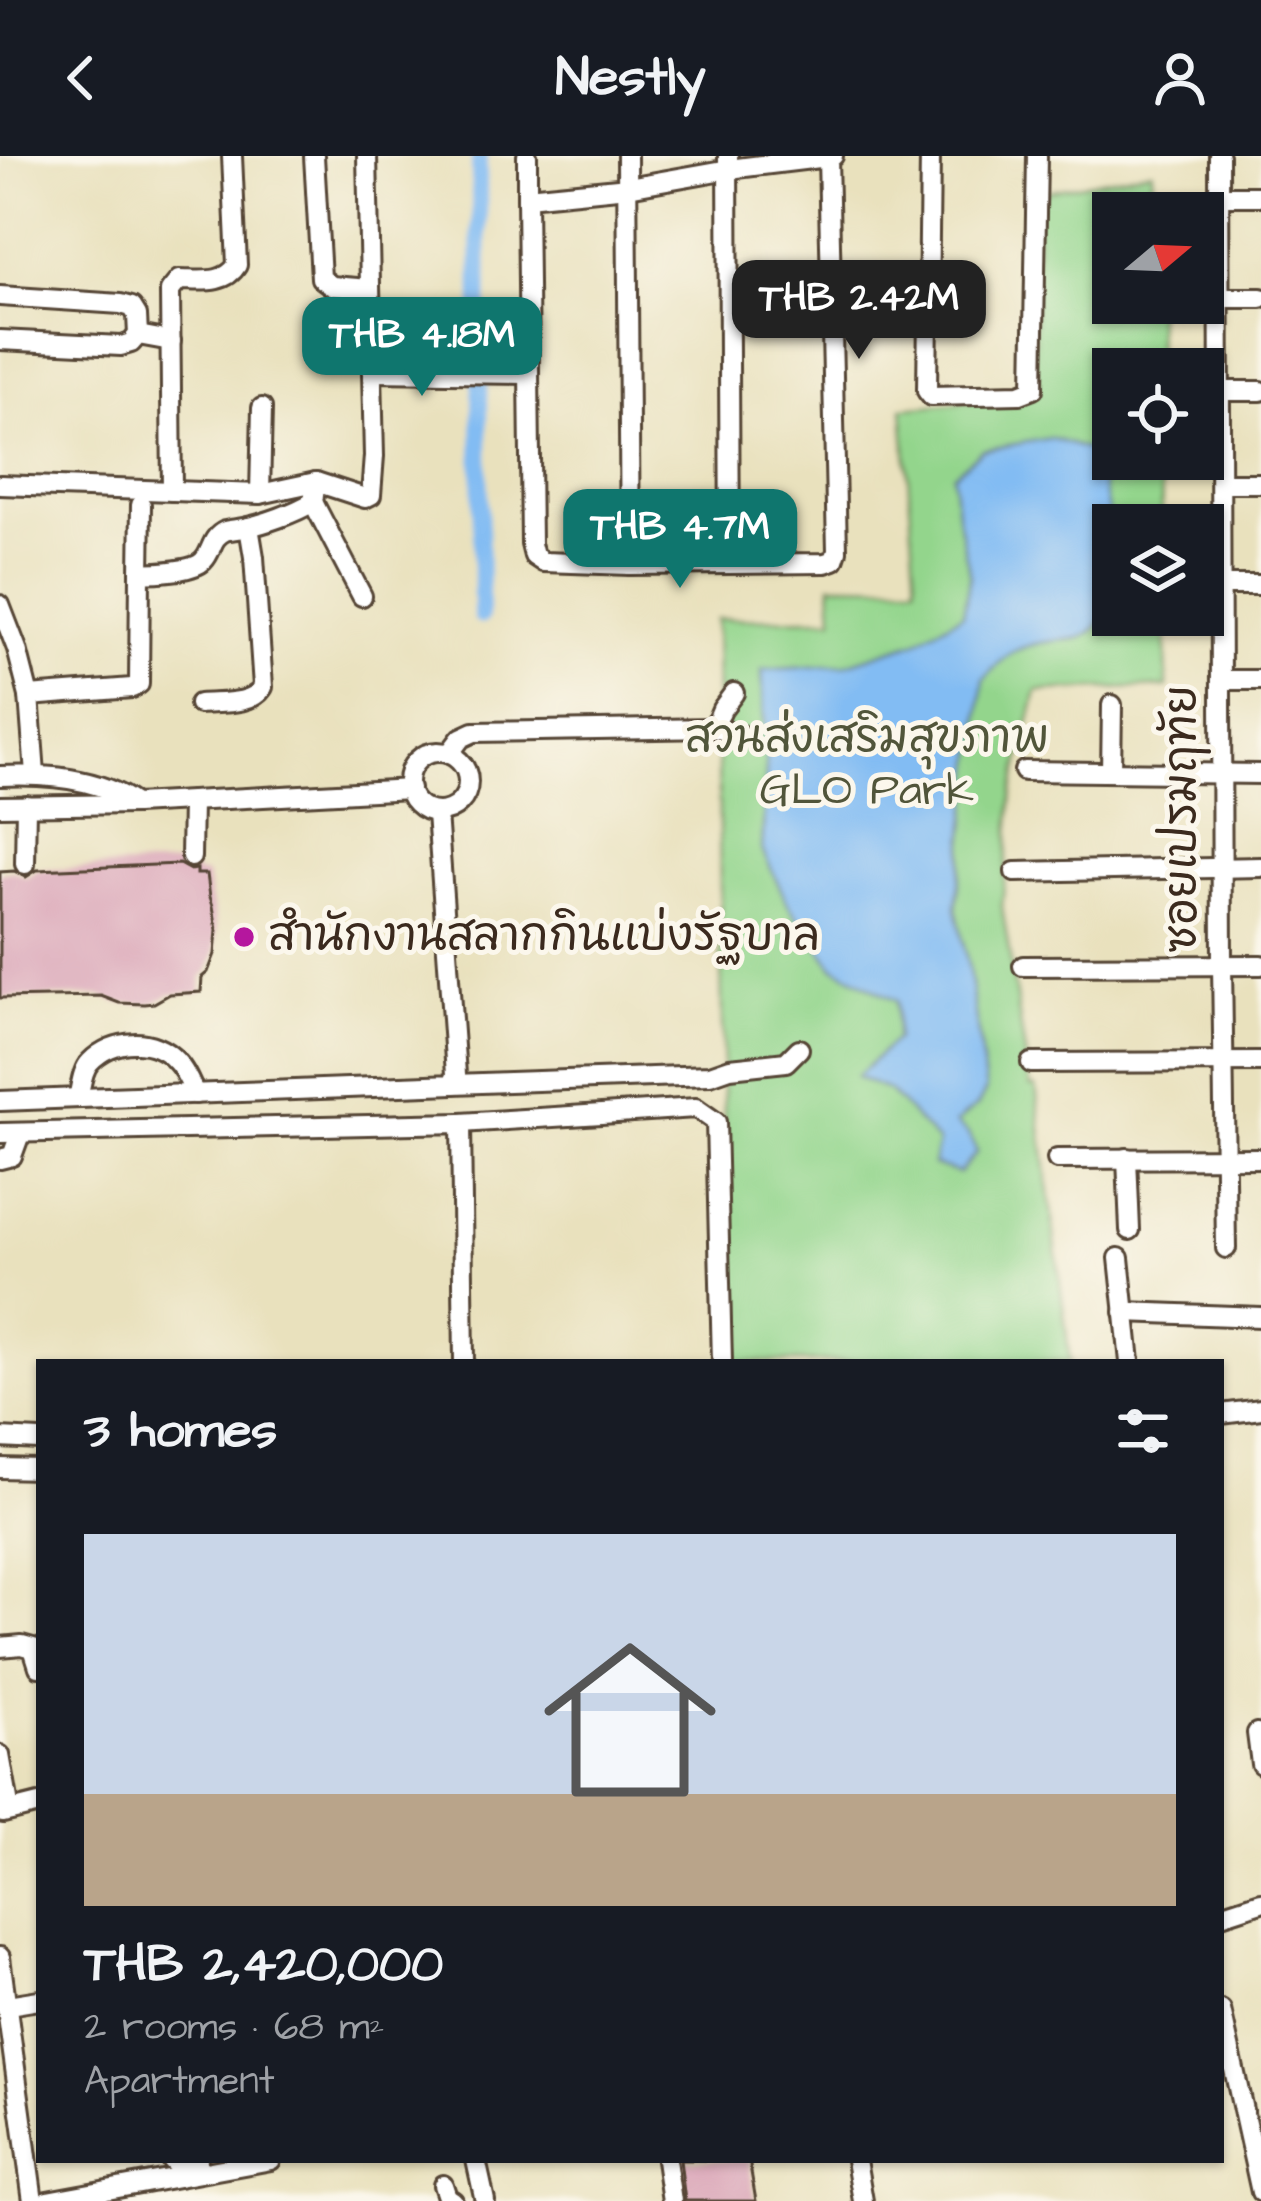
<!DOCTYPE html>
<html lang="en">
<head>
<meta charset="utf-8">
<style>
  :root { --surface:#171b24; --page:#20242c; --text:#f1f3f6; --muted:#9ea1a6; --line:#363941; --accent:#0f766e }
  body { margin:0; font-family:"Architects Daughter","Playpen Sans Thai",sans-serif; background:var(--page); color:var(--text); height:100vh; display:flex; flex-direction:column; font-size:45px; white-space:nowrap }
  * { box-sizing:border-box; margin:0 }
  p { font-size:39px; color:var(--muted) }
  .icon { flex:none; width:66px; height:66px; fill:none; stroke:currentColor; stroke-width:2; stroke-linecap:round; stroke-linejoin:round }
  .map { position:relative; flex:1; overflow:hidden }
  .details { position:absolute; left:36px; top:1203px; width:1188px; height:804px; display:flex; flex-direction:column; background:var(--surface); border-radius:0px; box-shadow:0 3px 9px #0004 }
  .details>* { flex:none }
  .needle { width:78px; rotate:71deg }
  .controls { position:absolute; left:1092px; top:36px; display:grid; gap:24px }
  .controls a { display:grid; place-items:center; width:132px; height:132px; border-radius:0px; background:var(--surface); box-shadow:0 3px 9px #0004; font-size:60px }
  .price { position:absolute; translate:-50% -102px; padding:0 27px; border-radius:24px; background:var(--accent); color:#fff; font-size:39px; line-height:78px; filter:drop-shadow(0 3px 6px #0008) }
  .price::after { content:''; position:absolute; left:50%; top:72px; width:36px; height:27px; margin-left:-18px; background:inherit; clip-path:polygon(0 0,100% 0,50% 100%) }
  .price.active { background:#222; color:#fff }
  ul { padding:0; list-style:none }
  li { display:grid; align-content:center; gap:24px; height:636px; padding:0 48px }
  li+li { border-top:3px solid var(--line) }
  li span { display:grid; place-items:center; height:372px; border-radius:0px; color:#555 }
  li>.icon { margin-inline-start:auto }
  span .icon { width:216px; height:216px; fill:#fffc; stroke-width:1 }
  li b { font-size:51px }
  h2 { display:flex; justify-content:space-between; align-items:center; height:144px; padding:0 48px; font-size:51px }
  header { display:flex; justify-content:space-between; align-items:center; height:156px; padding:0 48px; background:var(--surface); font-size:54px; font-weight:800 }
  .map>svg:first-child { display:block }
  .green { fill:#93d58c; stroke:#678055; stroke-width:3 }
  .water { fill:#82bcf3; stroke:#5e7388; stroke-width:3 }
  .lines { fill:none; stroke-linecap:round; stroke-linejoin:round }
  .canal { stroke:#82bcf3; stroke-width:16 }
  .building { fill:#daa5b7 }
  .minor-casing { stroke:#554536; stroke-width:24 }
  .minor { stroke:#fff; stroke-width:18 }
  .poi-dot { fill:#b5179e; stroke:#fbf7ec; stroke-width:4.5 }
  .labels { text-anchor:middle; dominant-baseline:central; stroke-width:10; stroke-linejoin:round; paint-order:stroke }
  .park-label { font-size:45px; fill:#51553a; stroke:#fbf7ec }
  .street-label { font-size:45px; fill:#3b2a1e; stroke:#fbf7ec }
  .poi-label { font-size:45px; fill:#3b2a1e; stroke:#fbf7ec; text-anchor:start }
</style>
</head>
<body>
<header><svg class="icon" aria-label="back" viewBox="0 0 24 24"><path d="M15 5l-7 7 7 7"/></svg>Nestly<svg class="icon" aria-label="person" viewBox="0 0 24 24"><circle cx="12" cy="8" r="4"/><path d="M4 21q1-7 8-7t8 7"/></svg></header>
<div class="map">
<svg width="1261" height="2045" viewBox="0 0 1261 2045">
  <rect width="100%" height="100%" fill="#fbf7ec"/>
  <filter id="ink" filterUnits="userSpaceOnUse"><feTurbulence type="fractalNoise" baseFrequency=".00833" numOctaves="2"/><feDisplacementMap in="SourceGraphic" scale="24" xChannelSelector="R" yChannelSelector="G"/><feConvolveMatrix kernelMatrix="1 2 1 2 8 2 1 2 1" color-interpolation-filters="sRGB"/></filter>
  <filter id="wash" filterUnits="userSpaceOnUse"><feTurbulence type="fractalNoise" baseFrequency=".004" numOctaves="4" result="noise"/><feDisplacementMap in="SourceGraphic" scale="48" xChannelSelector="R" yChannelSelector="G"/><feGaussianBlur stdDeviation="2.7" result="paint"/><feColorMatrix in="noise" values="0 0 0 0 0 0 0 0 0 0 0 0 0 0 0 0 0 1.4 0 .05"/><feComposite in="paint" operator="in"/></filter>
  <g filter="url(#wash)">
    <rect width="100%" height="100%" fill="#e9e1bd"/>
    <polygon class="green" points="1152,14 1153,57 1113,57 1113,147 1156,147 1158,213 1113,213 1113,303 1161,303 1162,369 1113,369 1113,459 1165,459 1167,531 1037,535 1013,635 1002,751 1030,930 1036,931 1070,1206 735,1206 723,932 716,463 833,462 831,428 916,429 903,252 1033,240 1037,37"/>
    <path class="water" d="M1050,282L1095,296C1105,343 1139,453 1083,481C1075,484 1063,484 1055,485C1018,489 1008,496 984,523L956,752L969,814L986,934L978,949L956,967L968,978L977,996L959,1017L933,1009L938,986L888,934L856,921L896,883V845L834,811L789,750L762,694L766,612L762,514L844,509L915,486L963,458L970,419L957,358L953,319L982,294Z"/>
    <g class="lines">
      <polyline class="canal" points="479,0 481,460"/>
    </g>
    <g id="blocks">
      <g class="building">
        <polygon points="179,708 190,714 197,713 197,718 207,718 210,741 213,750 217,774 215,798 208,816 202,821 201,836 170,838 154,847 145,848 119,847 101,840 0,842 0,716 14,715 26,721 37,714"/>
        <polygon points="680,2004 749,2004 756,2045 685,2045"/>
      </g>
    </g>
  </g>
  <g filter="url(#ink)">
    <use href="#blocks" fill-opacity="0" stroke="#554536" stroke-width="3"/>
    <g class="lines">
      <defs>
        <g id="minor">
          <polyline points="314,0 321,122 332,130 370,133"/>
          <polyline points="527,0 527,41"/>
          <polyline points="627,0 630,409"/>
          <polyline points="728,0 730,407"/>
          <polyline points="828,0 828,1 837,395 834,404 825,407 630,409 543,406 534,400 531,388 527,41 628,31 729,13 828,1 833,0"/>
          <polyline points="930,0 927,235 931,240 1020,238 1033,233 1037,0"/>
          <polyline points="1219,0 1222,808 1226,1092"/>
          <polyline points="1219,40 1261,40"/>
          <polyline points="0,140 121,148 132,151 137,159 138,179"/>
          <polyline points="1221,142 1261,142"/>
          <polyline points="0,184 121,190 131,187 138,179 171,185"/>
          <polyline points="372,216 528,218"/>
          <polyline points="1222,235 1261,235"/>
          <polyline points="1222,327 1261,327"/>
          <polyline points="0,329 260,338 316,326 365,342 371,339 374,300 367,0"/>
          <path d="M172,335L170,135L179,124C200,124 225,129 237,109L232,0"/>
          <polyline points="260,338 262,252"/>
          <polyline points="313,346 362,440"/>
          <polyline points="140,417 141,349"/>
          <polyline points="1222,429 1261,429"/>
          <polyline points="0,449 17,493 29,540 35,618"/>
          <polyline points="1222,524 1261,524"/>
          <path d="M29,540L132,532L139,528L140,417C155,416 192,416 203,405C213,395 210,382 225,375C228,374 239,373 243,372C264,368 295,357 313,346L316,326"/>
          <path d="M199,548C219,546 252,550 263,531L254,401L249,371"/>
          <polyline points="714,572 722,553 734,537"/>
          <circle cx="438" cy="626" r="30"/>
          <polyline points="449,598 461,582 474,576 714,572 741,579"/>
          <polyline points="1024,615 1261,618"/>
          <polyline points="1111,616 1112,549"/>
          <path d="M0,620C45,618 98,621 135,648L410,633"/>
          <polyline points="0,650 135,648"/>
          <polyline points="191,701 192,645"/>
          <polyline points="25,708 26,649"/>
          <polyline points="1015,716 1261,711"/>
          <polyline points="1023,810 1261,809"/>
          <polyline points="1031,907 1261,906"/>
          <polyline points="454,928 710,919 730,912 786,906 799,893"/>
          <path d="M78,942C81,931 82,914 90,906C113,882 154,880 176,905C185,914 190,927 195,938"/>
          <polyline points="0,945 454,928 456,918 437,657"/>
          <polyline points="461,967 696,952 716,966 722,1206"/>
          <polyline points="0,977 461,967 464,1206"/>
          <polyline points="1127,1002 1130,1074"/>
          <polyline points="0,1003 12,1000 20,978"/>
          <polyline points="1057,1003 1261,1002"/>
          <polyline points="1119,1102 1130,1206"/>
          <polyline points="1124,1156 1261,1161"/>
          <polyline points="1221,1258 1261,1253"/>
          <polyline points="0,1282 39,1284"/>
          <polyline points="0,1312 39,1313"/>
          <polyline points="0,1491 22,1489 33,1492 39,1511"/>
          <polyline points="1257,1577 1261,1608"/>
          <polyline points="0,1599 10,1655"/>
          <polyline points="3,1657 39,1648"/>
          <polyline points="1221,1759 1261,1746"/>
          <polyline points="0,1801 33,2045"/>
          <polyline points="8,1849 39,1844"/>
          <polyline points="1221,1854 1261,2036"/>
          <polyline points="171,2004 174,2007 198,2004"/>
          <polyline points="476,2004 485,2045"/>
          <polyline points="666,2004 672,2045"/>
          <polyline points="856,2004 863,2045"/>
          <polyline points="443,2029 447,2041 453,2045"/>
          <polyline points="47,2045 271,2004"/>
        </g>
      </defs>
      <use href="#minor" class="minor-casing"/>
      <use href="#minor" class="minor"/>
    </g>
  </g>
  <circle class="poi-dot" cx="244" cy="781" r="12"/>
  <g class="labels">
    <g class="park-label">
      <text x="867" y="583">สวนส่งเสริมสุขภาพ<tspan x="867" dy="52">GLO Park</tspan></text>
    </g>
    <g class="street-label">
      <text transform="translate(1183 663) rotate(-90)">ซอยเปรมฤทัย</text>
    </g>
    <g class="poi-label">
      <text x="268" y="781">สำนักงานสลากกินแบ่งรัฐบาล</text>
    </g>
  </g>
</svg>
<div class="controls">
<a><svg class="needle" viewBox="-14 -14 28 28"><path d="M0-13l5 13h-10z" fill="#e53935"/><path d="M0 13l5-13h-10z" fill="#9ea1a6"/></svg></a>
<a><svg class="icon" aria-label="locate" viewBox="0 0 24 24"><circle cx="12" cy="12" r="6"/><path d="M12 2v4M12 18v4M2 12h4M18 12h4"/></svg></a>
<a><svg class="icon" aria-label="layers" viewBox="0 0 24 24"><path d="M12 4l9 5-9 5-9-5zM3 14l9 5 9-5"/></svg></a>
</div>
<b class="price active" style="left:859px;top:206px">THB 2.42M</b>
<b class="price" style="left:422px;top:243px">THB 4.18M</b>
<b class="price" style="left:680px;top:435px">THB 4.7M</b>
<section class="details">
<h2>3 homes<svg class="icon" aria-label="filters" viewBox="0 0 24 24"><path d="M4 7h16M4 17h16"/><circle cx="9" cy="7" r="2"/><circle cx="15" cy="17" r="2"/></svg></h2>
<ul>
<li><span style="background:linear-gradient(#c9d6e8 70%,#b9a48a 0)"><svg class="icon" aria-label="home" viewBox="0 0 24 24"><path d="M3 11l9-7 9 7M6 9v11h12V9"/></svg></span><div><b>THB 2,420,000</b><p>2 rooms · 68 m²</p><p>Apartment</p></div></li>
</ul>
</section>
</div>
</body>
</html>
